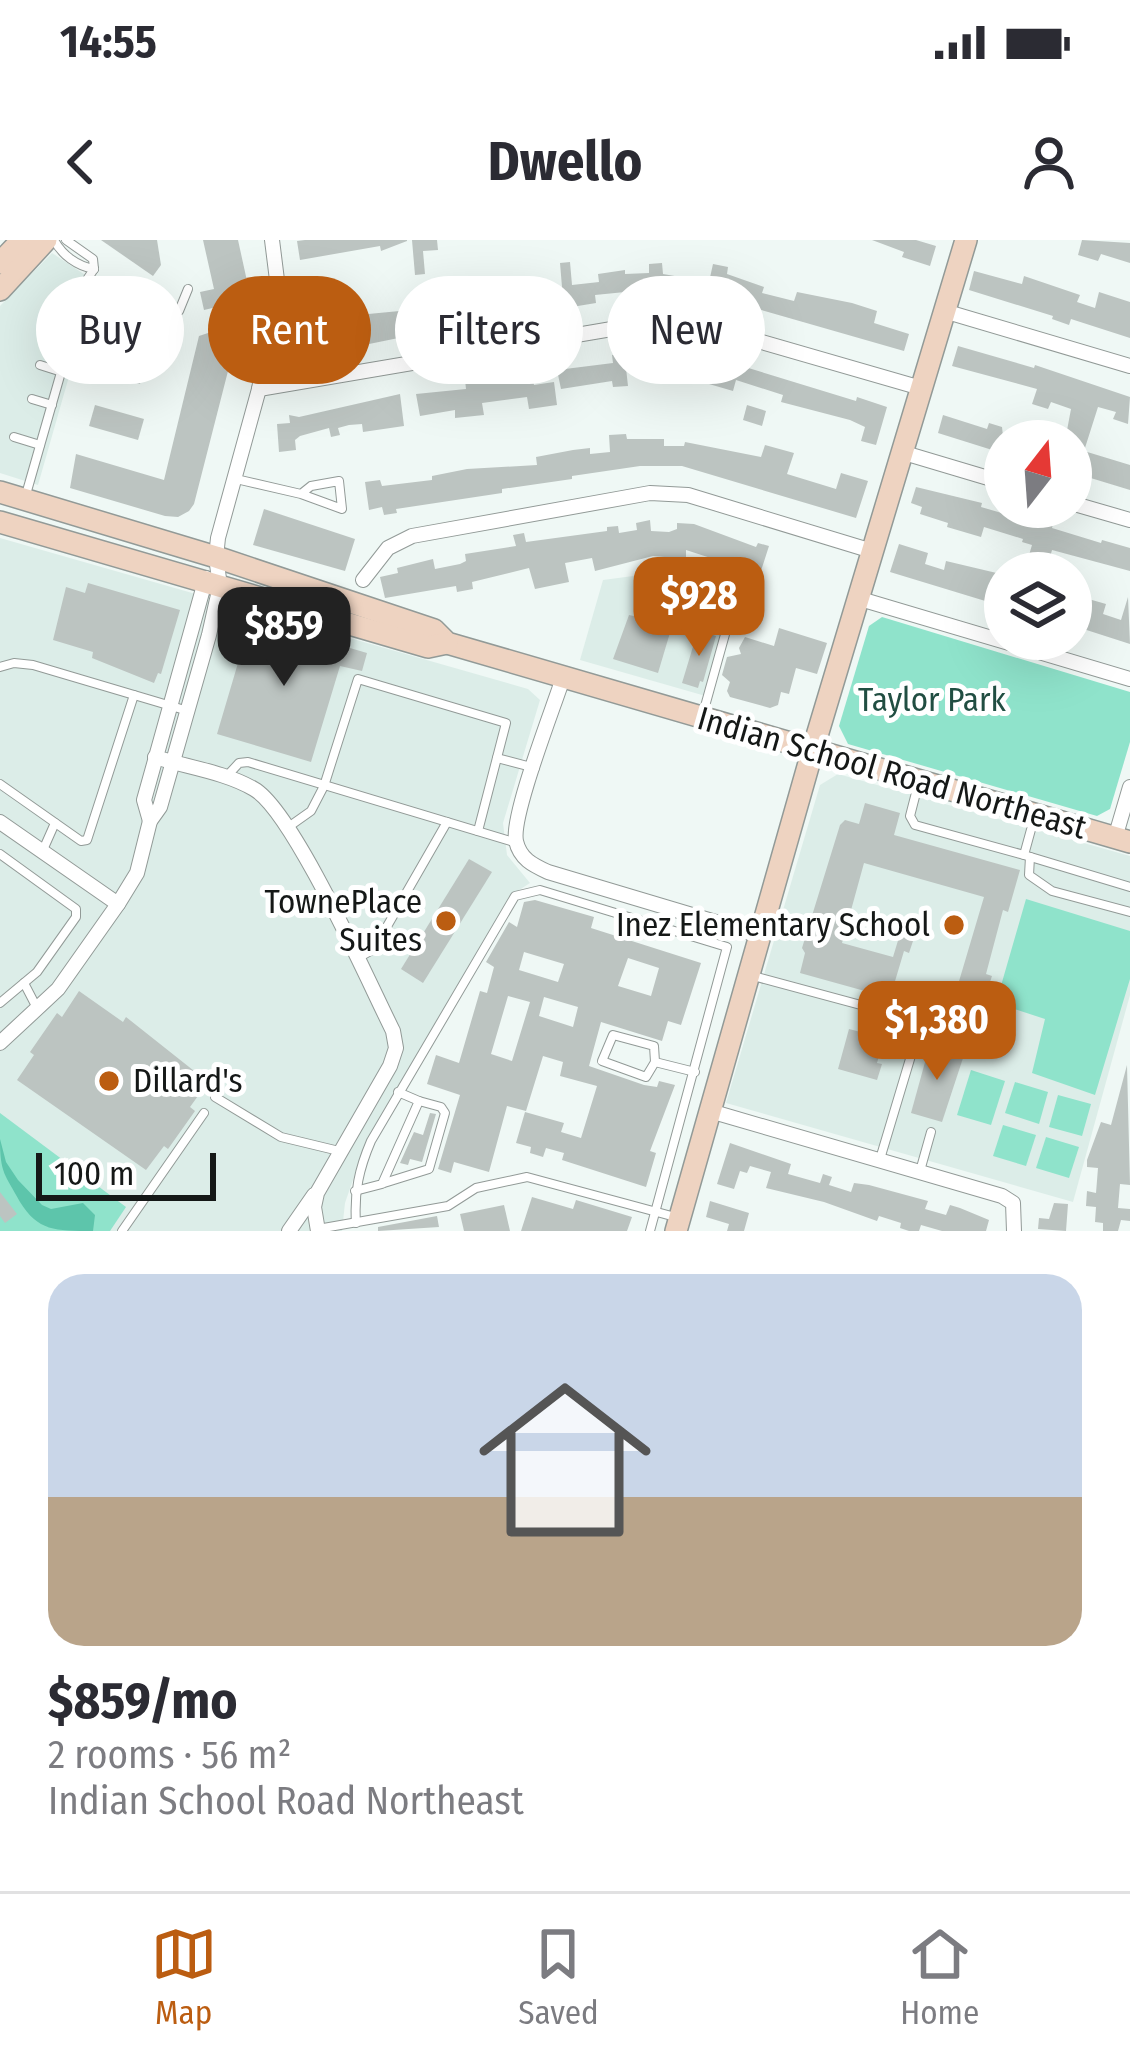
<!DOCTYPE html>
<html lang="en">
<head>
<meta charset="utf-8">
<style>
  :root { --surface:#fff; --page:#f7f7f7; --text:#2b2b33; --muted:#7c7c81; --line:#e1e1e2; --accent:#bb5d11 }
  body { margin:0; font-family:"Fira Sans Condensed",sans-serif; background:var(--page); color:var(--text); height:100vh; display:flex; flex-direction:column; font-size:45px; white-space:nowrap }
  * { box-sizing:border-box; margin:0 }
  p { font-size:39px; color:var(--muted) }
  .icon { flex:none; width:66px; height:66px; fill:none; stroke:currentColor; stroke-width:2; stroke-linecap:round; stroke-linejoin:round }
  .map { position:relative; height:991px; overflow:hidden }
  .sheet { display:flex; flex-direction:column; background:var(--surface); flex:1 }
  .sheet>* { flex:none }
  .hud { position:absolute; left:36px; top:36px; width:1059px; height:108px; display:flex; gap:24px }
  .needle { width:78px; rotate:17deg }
  .buttons { position:absolute; left:984px; top:180px; display:grid; gap:24px }
  .buttons a { display:grid; place-items:center; width:108px; height:108px; border-radius:50%; background:var(--surface); box-shadow:0 12px 48px #0002; font-size:60px }
  .scale { position:absolute; left:36px; bottom:30px; width:180px; box-sizing:border-box; padding-left:12px; border:6px solid #151817; border-top:0; font-size:33px; line-height:42px; white-space:nowrap; color:#151817; -webkit-text-stroke:9px #fff; paint-order:stroke }
  .price { position:absolute; translate:-50% -102px; padding:0 27px; border-radius:24px; background:var(--accent); color:#fff; font-size:39px; line-height:78px; filter:drop-shadow(0 3px 6px #0008) }
  .price::after { content:''; position:absolute; left:50%; top:72px; width:36px; height:27px; margin-left:-18px; background:inherit; clip-path:polygon(0 0,100% 0,50% 100%) }
  .price.active { background:#222; color:#fff }
  ul { padding:0; list-style:none }
  li { display:grid; align-content:center; gap:24px; height:636px; padding:0 48px }
  li+li { border-top:3px solid var(--line) }
  li span { display:grid; place-items:center; height:372px; border-radius:36px; color:#555 }
  li>.icon { margin-inline-start:auto }
  span .icon { width:216px; height:216px; fill:#fffc; stroke-width:1 }
  li b { font-size:51px }
  .pill { padding:0 42px; border-radius:54px; background:var(--surface); box-shadow:0 12px 48px #0002; font-size:42px; line-height:108px }
  .pill.active { background:var(--accent); color:#fff }
  .status { display:flex; justify-content:space-between; align-items:center; height:84px; padding:0 60px; background:var(--surface); direction:ltr }
  .status svg { height:33px; fill:currentColor }
  header { display:flex; justify-content:space-between; align-items:center; height:156px; padding:0 48px; background:var(--surface); font-size:54px; font-weight:700 }
  .menu { display:flex; justify-content:space-around; align-items:center; height:168px; border-top:3px solid var(--line); background:var(--surface); font-size:33px; color:var(--muted) }
  .menu a { display:grid; justify-items:center; gap:6px }
  .menu .active { color:var(--accent) }
  .map>svg:first-child { display:block }
  .built { fill:#dcede8 }
  .green { fill:#8fe3cb }
  .water { fill:#5dc5ab }
  .building { fill:#bcc4c1; fill-rule:evenodd }
  .lines { fill:none; stroke-linecap:round; stroke-linejoin:round }
  .lane-casing { stroke:#929a97; stroke-width:10 }
  .street-casing { stroke:#929a97; stroke-width:16 }
  .secondary-casing { stroke:#929a97; stroke-width:24 }
  .lane { stroke:#fff; stroke-width:8 }
  .street { stroke:#fff; stroke-width:14 }
  .secondary { stroke:#eed3c1; stroke-width:21 }
  .poi-dot { fill:#bb5d11; stroke:#fff; stroke-width:4.5 }
  .labels { text-anchor:middle; dominant-baseline:central; stroke-width:10; stroke-linejoin:round; paint-order:stroke }
  .park-label { font-size:33px; fill:#214e42; stroke:#fff }
  .street-label { font-size:33px; fill:#151817; stroke:#fff }
  .poi-label { font-size:33px; fill:#151817; stroke:#fff; text-anchor:end }
</style>
</head>
<body>
<div class="status"><b>14:55</b><svg viewBox="0 0 49 12"><path d="M0 12V9h3v3zM5 12V6h3v6zM10 12V3h3v9zM15 12V0h3v12zM26 1h20v11H26zM47 4h2v5h-2z"/></svg></div>
<header><svg class="icon" aria-label="back" viewBox="0 0 24 24"><path d="M15 5l-7 7 7 7"/></svg>Dwello<svg class="icon" aria-label="person" viewBox="0 0 24 24"><circle cx="12" cy="8" r="4"/><path d="M4 21q1-7 8-7t8 7"/></svg></header>
<div class="map">
<svg width="1130" height="991" viewBox="0 0 1130 991">
  <rect width="100%" height="100%" fill="#eff8f5"/>
  <g class="built">
    <polygon points="52,13 108,50 99,63 78,134 70,133 38,245 0,233 0,66"/>
    <polygon points="0,298 528,449 540,460 503,583 507,615 530,643 510,656 367,899 345,963 342,991 0,991"/>
    <polygon points="633,336 686,349 717,351 716,357 738,364 709,457 580,420 603,340"/>
    <polygon points="838,534 1130,616 1130,755 1073,962 726,863 820,545"/>
  </g>
  <g class="green">
    <polygon points="882,377 1130,452 1130,502 1110,569 1097,576 848,504 839,486 869,386"/>
    <polygon points="1026,659 1130,691 1130,739 1095,855 1032,833 1045,779 996,763"/>
    <polygon points="971,830 1005,841 991,885 957,875"/>
    <polygon points="1015,842 1048,852 1039,884 1005,873"/>
    <polygon points="1058,855 1091,864 1082,896 1049,887"/>
    <polygon points="0,873 126,967 110,991 0,991"/>
    <polygon points="1003,885 1036,895 1026,926 993,916"/>
    <polygon points="1046,897 1079,907 1069,938 1036,928"/>
  </g>
  <path class="water" d="M0,899L6,922L18,940L42,965L51,969L83,963L95,975L93,991C55,991 38,991 20,962C5,934 0,934 0,899Z"/>
  <g class="building">
    <polygon points="101,0 157,0 161,25 153,36"/>
    <polygon points="203,0 238,0 247,41 240,73 221,66 204,70 200,52 214,49"/>
    <polygon points="305,0 407,0 407,1 381,11 380,6 300,20 297,1"/>
    <polygon points="412,0 437,0 438,10 423,11 425,34 415,35"/>
    <polygon points="872,0 916,0 936,6 930,26 902,17 904,12"/>
    <polygon points="1082,0 1130,3 1130,23 1101,14 1098,21 1078,15"/>
    <polygon points="570,22 572,45 599,42 598,34 625,30 625,34 649,33 649,24 662,23 663,34 709,42 713,24 728,27 727,34 764,47 762,53 794,61 797,52 852,63 877,71 874,83 909,94 904,111 737,63 664,51 664,55 655,56 655,49 595,55 596,63 457,86 330,112 325,86 358,80 358,75 410,70 410,74 419,73 458,66 458,59 468,58 469,65 493,63 492,60 529,51 562,47 560,23"/>
    <polygon points="974,31 1022,44 1024,36 1080,55 1077,62 1095,68 1099,52 1130,62 1130,98 1071,79 1069,85 1052,79 1053,76 969,50"/>
    <polygon points="112,66 153,94 140,144 108,135 114,109 100,100 103,94 99,91"/>
    <polygon points="301,76 312,76 313,115 293,115 293,99 301,99"/>
    <polygon points="223,88 238,92 194,264 189,271 178,277 165,276 70,248 76,214 164,240 199,96"/>
    <polygon points="958,106 1034,128 1035,125 1130,157 1128,184 1113,179 1116,172 1098,167 1084,211 1130,225 1130,250 1071,232 1071,201 1065,201 1071,169 1051,162 1048,169 1032,164 1037,149 952,126"/>
    <polygon points="672,111 706,115 856,161 857,157 887,167 876,205 861,201 865,187 850,180 781,162 783,155 736,140 733,151 709,144 711,139 664,133 663,136 626,128 628,146 613,147 612,141 561,149 557,130 613,123 612,115 639,112 671,118"/>
    <polygon points="518,136 519,141 533,139 534,145 554,142 557,165 529,169 527,157 482,163 484,175 455,178 455,170 420,176 416,154 466,149 465,140"/>
    <polygon points="400,154 404,186 363,192 362,184 349,185 338,188 340,195 331,197 329,188 300,196 295,200 296,210 279,212 277,184 290,183 289,175 299,177"/>
    <polygon points="95,165 144,179 138,200 89,186"/>
    <polygon points="747,165 766,171 762,186 743,180"/>
    <polygon points="943,175 987,189 989,183 1002,187 1005,214 938,193"/>
    <polygon points="626,194 627,199 664,199 664,206 684,206 685,202 761,217 765,205 794,213 787,234 836,249 841,233 868,241 856,278 682,226 640,226 572,236 572,239 502,249 502,253 396,269 397,273 384,275 382,267 369,270 365,242 380,240 382,246 432,240 432,236 467,229 537,225 536,217 573,210 590,208 590,214 610,212 609,195"/>
    <polygon points="916,247 982,263 981,267 1036,283 1037,279 1053,284 1052,288 1101,303 1102,300 1130,308 1130,331 1052,310 1049,321 1029,315 1032,305 1022,302 1023,299 984,287 981,297 947,287 948,283 920,274 922,267 911,263"/>
    <polygon points="264,269 355,299 345,331 253,305"/>
    <polygon points="650,280 651,291 669,292 677,289 677,283 694,284 756,307 758,303 769,306 760,334 686,310 686,319 653,316 595,331 592,318 565,323 569,342 535,349 529,328 472,342 473,349 457,352 456,346 385,358 380,337 398,333 397,328 433,319 435,329 460,324 466,321 465,314 516,306 513,295 524,293 526,302 607,291 607,287 618,286 619,293 637,290 636,283"/>
    <polygon points="899,304 928,313 925,324 944,330 946,321 1005,335 1005,367 890,332"/>
    <polygon points="88,343 180,370 161,434 158,433 154,443 92,418 93,412 53,400 66,347 85,353"/>
    <polygon points="1128,357 1130,404 1071,385 1071,367 1081,370 1085,358 1106,364 1103,374 1121,380"/>
    <polygon points="661,368 671,371 667,384 672,386 658,433 613,419 629,375 652,380"/>
    <polygon points="251,379 367,413 362,431 340,426 311,522 217,494"/>
    <polygon points="779,388 827,403 817,434 796,428 789,454 781,452 778,465 770,468 730,457 727,451 730,442 722,435 727,417 741,414 739,408 745,397 774,406"/>
    <polygon points="698,390 716,396 703,442 700,441 698,448 682,443"/>
    <polygon points="865,563 900,573 894,595 1020,630 1008,672 1003,670 986,734 992,736 976,785 932,774 940,743 957,748 984,657 864,623 842,703 893,717 900,694 913,701 909,713 904,711 890,758 800,733 805,713 802,708 840,585 845,580 859,584"/>
    <polygon points="469,619 492,632 423,743 401,729"/>
    <path d="M535,660L594,677L591,688L701,723L681,785L668,781L662,801L601,782L589,826L644,845L657,847L659,841L675,845L650,911L656,913L646,947L562,920L564,913L546,908L543,917L530,913L531,907L516,903L525,872L564,883L561,892L581,898L597,846L560,836L563,822L543,816L526,871L507,866L489,932L454,922L451,933L438,929L460,855L427,844L436,815L459,823L480,751L487,753L494,727L486,722L509,682L517,687L524,662ZM524,712L564,724L558,742L519,730ZM628,718L659,728L651,756L618,746ZM508,756L530,762L512,821L491,814ZM544,757L578,767L573,787L539,776Z"/>
    <polygon points="79,751 123,782 126,777 208,842 190,867 195,871 168,909 164,906 146,930 17,840 34,815 30,812 57,773 62,777"/>
    <polygon points="849,789 884,798 877,823 882,824 877,840 838,829"/>
    <polygon points="930,804 964,815 942,882 911,873"/>
    <polygon points="1127,825 1130,945 1120,944 1118,968 1130,969 1130,981 1121,980 1118,991 1103,991 1103,983 1095,982 1096,967 1086,966 1087,951 1096,953 1098,928 1087,927 1087,920 1101,882 1111,885"/>
    <polygon points="430,873 436,874 422,922 410,919 408,925 400,923 414,892 423,895"/>
    <polygon points="730,903 791,924 788,934 820,943 823,934 832,937 829,945 851,952 854,943 869,945 928,961 925,969 946,975 950,965 960,968 989,980 986,991 942,991 921,985 919,991 909,991 900,988 901,983 879,976 877,981 824,962 766,948 771,932 750,926 747,933 740,931 734,949 717,944"/>
    <polygon points="0,952 17,974 5,983 0,976"/>
    <polygon points="532,957 573,969 576,960 632,977 627,991 521,991"/>
    <polygon points="710,961 749,973 744,991 727,991 729,984 706,977"/>
    <polygon points="1054,963 1068,964 1066,991 1038,989 1039,978 1049,979"/>
    <polygon points="504,965 510,991 464,991 460,974"/>
    <polygon points="437,976 439,987 378,991 378,987"/>
  </g>
  <g class="lines">
    <defs>
      <g id="lane">
        <path d="M54,0C62,15 77,26 94,29"/>
        <polyline points="66,0 93,19 94,29"/>
        <polyline points="164,70 170,75 179,71 188,49"/>
        <polyline points="170,75 176,86 176,98"/>
        <polyline points="54,92 72,98"/>
        <polyline points="40,125 62,132"/>
        <polyline points="32,159 52,165"/>
        <polyline points="14,197 40,205"/>
        <polyline points="236,239 301,254 342,269 339,241 311,246 301,254"/>
        <polyline points="25,258 88,38 94,29"/>
        <polyline points="0,427 14,423 33,425 188,471"/>
        <polyline points="702,477 729,380"/>
        <polyline points="497,518 535,528"/>
        <polyline points="226,537 239,523 248,522 517,603"/>
        <polyline points="919,541 910,576 915,585 1024,615"/>
        <polyline points="0,544 81,601 87,600 134,455"/>
        <polyline points="1035,575 1024,615 1130,647"/>
        <polyline points="287,588 311,571 324,546 358,439 506,483 478,591"/>
        <polyline points="43,610 55,583"/>
        <polyline points="0,614 76,669 76,677 37,732 0,763"/>
        <polyline points="1030,617 1029,635 1052,651 1130,672"/>
        <polyline points="358,718 374,709 447,582"/>
        <polyline points="753,736 898,775 912,784 916,799 880,919"/>
        <polyline points="24,743 37,768"/>
        <polyline points="655,822 646,837 602,821 613,795 654,806 655,822 695,832"/>
        <polyline points="215,857 281,897 339,911"/>
        <polyline points="920,931 931,892"/>
        <polyline points="384,943 429,929 445,873 441,867 419,861"/>
        <polyline points="355,951 382,944 419,861 398,852"/>
        <path d="M356,983C354,952 359,929 371,901L515,656L540,650L727,707L650,991"/>
        <polyline points="318,989 448,966 476,948 527,937 679,978"/>
        <polyline points="122,991 204,873"/>
      </g>
      <g id="street">
        <polyline points="944,71 1130,126"/>
        <polyline points="259,149 647,83 706,86 921,148"/>
        <polyline points="901,212 1005,243"/>
        <polyline points="1071,263 1130,280"/>
        <polyline points="363,340 388,308 412,296 650,253 688,255 872,311"/>
        <polyline points="857,358 1130,439"/>
        <path d="M563,438C553,469 511,576 516,601C520,619 533,625 548,632L759,695"/>
        <path d="M155,517C186,527 225,532 254,549C293,571 369,743 393,791L396,808L390,826L317,953L314,967L318,991"/>
        <polyline points="150,581 144,560 206,338"/>
        <polyline points="0,582 118,664"/>
        <polyline points="1115,598 1130,547"/>
        <polyline points="0,803 58,749 118,664 137,633 150,581 160,567 209,395 220,346 216,317 218,298 259,149 278,48 272,0"/>
        <polyline points="710,871 1002,956 1013,963 1014,991"/>
        <polyline points="289,991 314,955"/>
      </g>
      <g id="secondary">
        <polyline points="0,23 22,0"/>
        <polyline points="0,50 46,0"/>
        <polyline points="0,252 216,317 434,390 447,403 1130,602"/>
        <polyline points="0,282 428,407 447,403"/>
        <polyline points="676,991 813,509 966,0"/>
      </g>
    </defs>
    <use href="#lane" class="lane-casing"/>
    <use href="#street" class="street-casing"/>
    <use href="#secondary" class="secondary-casing"/>
    <use href="#lane" class="lane"/>
    <use href="#street" class="street"/>
    <use href="#secondary" class="secondary"/>
  </g>
  <g class="poi-dot">
    <circle cx="446" cy="681" r="12"/>
    <circle cx="954" cy="685" r="12"/>
    <circle cx="109" cy="841" r="12"/>
  </g>
  <g class="labels">
    <g class="park-label">
      <text x="932" y="460">Taylor Park</text>
    </g>
    <g class="street-label">
      <text transform="translate(892 533) rotate(16)">Indian School Road Northeast</text>
    </g>
    <g class="poi-label">
      <text x="422" y="662">TownePlace<tspan x="422" dy="38">Suites</tspan></text>
      <text x="930" y="685">Inez Elementary School</text>
      <text x="133" y="841" text-anchor="start">Dillard's</text>
    </g>
  </g>
</svg>
<div class="buttons">
<a><svg class="needle" viewBox="-14 -14 28 28"><path d="M0-13l5 13h-10z" fill="#e53935"/><path d="M0 13l5-13h-10z" fill="#7c7c81"/></svg></a>
<a><svg class="icon" aria-label="layers" viewBox="0 0 24 24"><path d="M12 4l9 5-9 5-9-5zM3 14l9 5 9-5"/></svg></a>
</div>
<div class="scale">100 m</div>
<b class="price" style="left:699px;top:419px">$928</b>
<b class="price active" style="left:284px;top:449px">$859</b>
<b class="price" style="left:937px;top:843px">$1,380</b>
<div class="hud">
<a class="pill">Buy</a>
<a class="pill active">Rent</a>
<a class="pill">Filters</a>
<a class="pill">New</a>
</div>
</div>
<section class="sheet">
<ul>
<li><span style="background:linear-gradient(#c9d6e8 60%,#b9a48a 0)"><svg class="icon" aria-label="home" viewBox="0 0 24 24"><path d="M3 11l9-7 9 7M6 9v11h12V9"/></svg></span><div><b>$859/mo</b><p>2 rooms · 56 m²</p><p>Indian School Road Northeast</p></div></li>
</ul>
</section>
<nav class="menu">
<a class="active"><svg class="icon" aria-label="map" viewBox="0 0 24 24"><path d="M3 6l6-2 6 2 6-2v14l-6 2-6-2-6 2zM9 4v14M15 6v14"/></svg>Map</a>
<a><svg class="icon" aria-label="saved" viewBox="0 0 24 24"><path d="M7 4h10v16l-5-4-5 4z"/></svg>Saved</a>
<a><svg class="icon" aria-label="home" viewBox="0 0 24 24"><path d="M3 11l9-7 9 7M6 9v11h12V9"/></svg>Home</a>
</nav>
</body>
</html>
